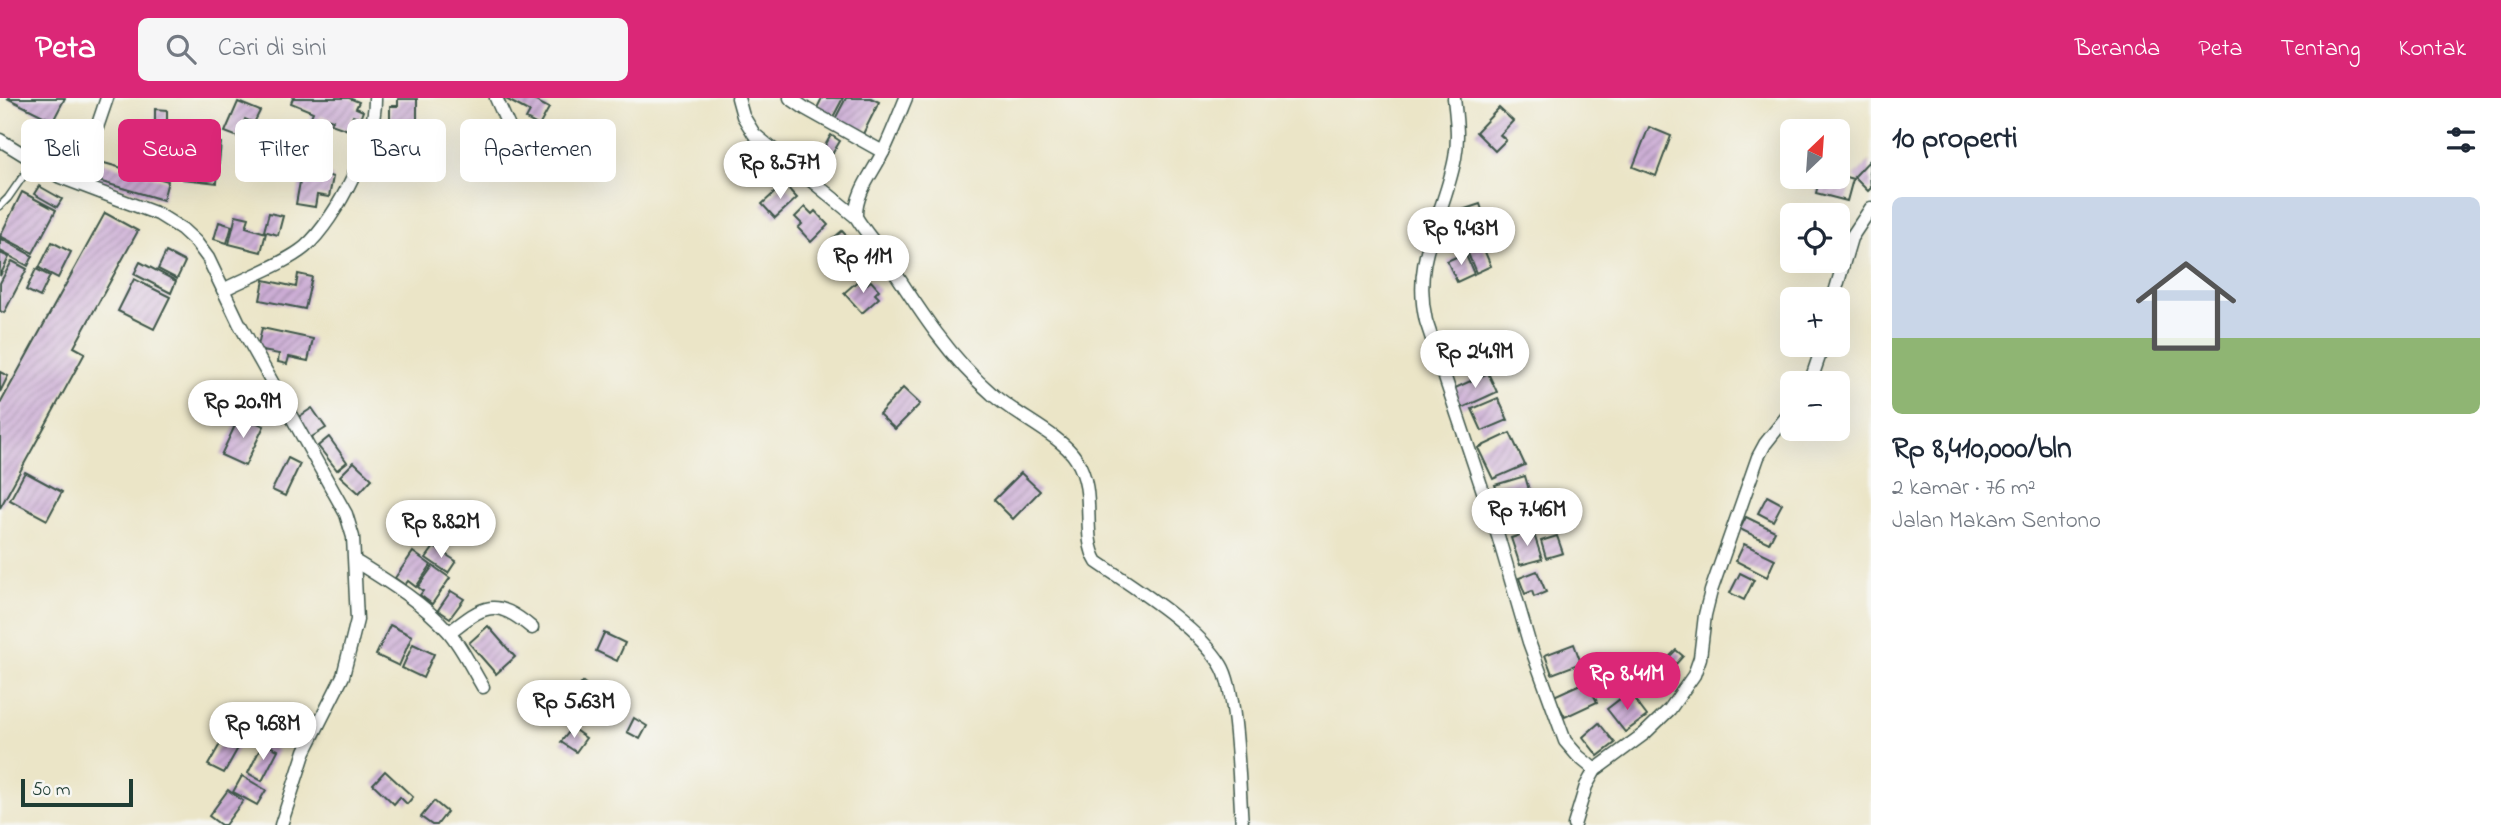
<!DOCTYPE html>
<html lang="id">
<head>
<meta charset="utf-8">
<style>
  :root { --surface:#fff; --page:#f6f6f7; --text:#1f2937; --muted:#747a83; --accent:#db2777 }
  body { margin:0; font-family:"Indie Flower",sans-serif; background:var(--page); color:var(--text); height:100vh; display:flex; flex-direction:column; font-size:26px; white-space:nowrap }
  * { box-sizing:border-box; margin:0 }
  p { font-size:23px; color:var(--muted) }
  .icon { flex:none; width:38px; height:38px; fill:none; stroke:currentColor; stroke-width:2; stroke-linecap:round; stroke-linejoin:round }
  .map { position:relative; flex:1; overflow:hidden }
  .sheet { display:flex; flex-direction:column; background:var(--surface); width:630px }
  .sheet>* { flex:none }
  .top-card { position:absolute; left:21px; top:21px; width:665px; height:63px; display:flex; gap:14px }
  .needle { width:46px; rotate:25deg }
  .controls { position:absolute; left:1780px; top:21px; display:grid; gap:14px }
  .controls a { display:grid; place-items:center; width:70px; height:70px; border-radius:10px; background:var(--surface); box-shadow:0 7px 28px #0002; font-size:35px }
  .scale { position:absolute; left:21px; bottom:18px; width:112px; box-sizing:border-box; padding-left:7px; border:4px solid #1f3d34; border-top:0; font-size:19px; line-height:24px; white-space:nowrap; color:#1f3d34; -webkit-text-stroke:5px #f6f6f2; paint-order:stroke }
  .price { position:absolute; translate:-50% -60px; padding:0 16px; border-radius:24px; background:#fff; color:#222; font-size:23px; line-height:46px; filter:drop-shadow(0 2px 4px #0008) }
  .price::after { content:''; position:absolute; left:50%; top:42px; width:21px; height:16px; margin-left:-10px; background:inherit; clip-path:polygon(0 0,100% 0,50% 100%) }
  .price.selected { background:var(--accent); color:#fff }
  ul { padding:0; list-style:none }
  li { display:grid; align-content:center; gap:14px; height:371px; padding:0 21px }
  li span { display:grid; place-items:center; height:217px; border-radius:10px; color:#555 }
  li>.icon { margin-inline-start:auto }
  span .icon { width:126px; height:126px; fill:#fffc; stroke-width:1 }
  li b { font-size:30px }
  h2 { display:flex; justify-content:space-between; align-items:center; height:84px; padding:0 21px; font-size:30px }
  .chip { padding:0 24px; border-radius:10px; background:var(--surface); box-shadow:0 7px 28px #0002; font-size:24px; line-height:63px }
  .chip.selected { background:var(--accent); color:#fff }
  header { display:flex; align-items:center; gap:42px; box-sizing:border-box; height:98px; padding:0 35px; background:var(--accent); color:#fff }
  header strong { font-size:33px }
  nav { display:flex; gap:38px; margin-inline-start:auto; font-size:24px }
  .search { width:490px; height:63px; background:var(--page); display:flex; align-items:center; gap:18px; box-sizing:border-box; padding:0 24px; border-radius:10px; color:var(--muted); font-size:26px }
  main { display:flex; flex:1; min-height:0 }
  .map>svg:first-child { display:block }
  .building { fill:url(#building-hatch) }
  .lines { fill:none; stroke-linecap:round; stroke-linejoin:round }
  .lane-casing { stroke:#3e564a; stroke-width:9 }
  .street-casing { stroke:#3e564a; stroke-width:15 }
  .lane { stroke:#fff; stroke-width:6 }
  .street { stroke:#fff; stroke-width:12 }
</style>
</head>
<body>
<header>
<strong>Peta</strong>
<div class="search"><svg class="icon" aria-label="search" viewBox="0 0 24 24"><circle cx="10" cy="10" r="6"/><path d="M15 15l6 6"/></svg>Cari di sini</div>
<nav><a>Beranda</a><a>Peta</a><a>Tentang</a><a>Kontak</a></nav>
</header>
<main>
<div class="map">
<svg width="1871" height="727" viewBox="0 0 1871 727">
  <defs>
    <pattern id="building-hatch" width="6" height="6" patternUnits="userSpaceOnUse" patternTransform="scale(1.75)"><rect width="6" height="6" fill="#cbabd4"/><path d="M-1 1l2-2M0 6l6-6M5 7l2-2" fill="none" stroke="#a48cad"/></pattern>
  </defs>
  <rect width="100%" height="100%" fill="#f6f6f2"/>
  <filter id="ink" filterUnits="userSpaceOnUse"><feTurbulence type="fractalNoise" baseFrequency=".0143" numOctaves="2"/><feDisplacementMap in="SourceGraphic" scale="14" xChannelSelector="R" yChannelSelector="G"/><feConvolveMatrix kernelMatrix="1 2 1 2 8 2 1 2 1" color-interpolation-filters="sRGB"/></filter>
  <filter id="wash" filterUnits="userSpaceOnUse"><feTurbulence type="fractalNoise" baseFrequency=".00686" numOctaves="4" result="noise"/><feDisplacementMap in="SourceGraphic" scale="28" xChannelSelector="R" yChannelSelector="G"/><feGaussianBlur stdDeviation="1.57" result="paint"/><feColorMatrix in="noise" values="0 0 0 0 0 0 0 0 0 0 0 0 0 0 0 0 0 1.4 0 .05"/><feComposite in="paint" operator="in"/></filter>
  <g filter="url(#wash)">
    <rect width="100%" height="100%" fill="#ebe5c7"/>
    <g id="blocks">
      <g class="building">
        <polygon points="7,0 65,0 53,23"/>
        <polygon points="293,0 349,0 359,4 356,10 363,13 360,21 353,18 348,32 331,26 333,22 321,18 319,24 310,21 313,14 291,5"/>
        <polygon points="504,0 530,0 549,10 539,28 526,21 530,14"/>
        <polygon points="822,0 843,0 833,19 817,10"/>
        <polygon points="846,0 871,0 879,4 862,38 834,23"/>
        <polygon points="398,1 417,1 417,32 390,31 390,8 398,8"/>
        <polygon points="238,4 260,13 254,25 245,21 238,39 225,34"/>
        <polygon points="1499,10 1513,23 1500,37 1506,42 1495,53 1476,34"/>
        <polygon points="155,11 167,12 167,27 155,26"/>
        <polygon points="1649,29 1671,38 1656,78 1633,69"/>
        <polygon points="384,34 416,48 411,60 379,46"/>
        <polygon points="157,36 181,37 180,66 156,65"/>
        <polygon points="831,37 840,43 831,58 822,53"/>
        <polygon points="188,38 210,41 210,44 221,45 217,85 183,81 184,67 208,69 209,60 186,57"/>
        <polygon points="381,50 407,61 403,71 377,60"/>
        <polygon points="67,53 82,61 76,72 61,65"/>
        <polygon points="90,61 168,83 163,102 85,79"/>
        <polygon points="304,62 324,66 322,76 333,79 329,99 317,97 315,109 296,106"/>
        <polygon points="1869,63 1871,90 1868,93 1854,79"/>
        <polygon points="1838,77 1853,81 1847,103 1816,95 1820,79"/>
        <polygon points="784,86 797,100 775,120 762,106"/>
        <polygon points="39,88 62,101 57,109 34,96"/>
        <polygon points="22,94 56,112 33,155 0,138"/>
        <polygon points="1480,106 1487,126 1462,134 1456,114"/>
        <polygon points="805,109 812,116 815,113 828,127 811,144 798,130 802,126 795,119"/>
        <polygon points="105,115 138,133 74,249 85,255 0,410 0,306"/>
        <polygon points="269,115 283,118 278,137 264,133"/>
        <polygon points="236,117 249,120 246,129 266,135 261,154 229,146"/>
        <polygon points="219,124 232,128 227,145 214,141"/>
        <polygon points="842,133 855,147 837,163 823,149"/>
        <polygon points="0,140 33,158 28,168 0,153"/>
        <polygon points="52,144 71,154 58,180 39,170"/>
        <polygon points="1482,147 1491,168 1476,175 1467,153"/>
        <polygon points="166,154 185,164 177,181 158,171"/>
        <polygon points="0,155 9,159 0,178"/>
        <polygon points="1465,155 1474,176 1457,184 1447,163"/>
        <polygon points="12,163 27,171 4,215 0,213 0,185"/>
        <polygon points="140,164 176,183 171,195 134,176"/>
        <polygon points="36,171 50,178 40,199 26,192"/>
        <polygon points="298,176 312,179 305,211 260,202 264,182 296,189"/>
        <polygon points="861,180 867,186 871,183 879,192 875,196 879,200 862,215 844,195"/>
        <polygon points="134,181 170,199 154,231 118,213"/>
        <polygon points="262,230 313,241 308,263 289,259 287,266 278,264 279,256 257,252"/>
        <polygon points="0,274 8,278 0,294"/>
        <polygon points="1488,275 1497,294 1462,310 1453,291"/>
        <polygon points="903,290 920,306 895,331 879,316"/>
        <polygon points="1498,300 1508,322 1482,333 1472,311"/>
        <polygon points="312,310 326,330 310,340 297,320"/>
        <polygon points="240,317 264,328 245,368 221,357"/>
        <polygon points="1510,335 1525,367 1493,381 1478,350"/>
        <polygon points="329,339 347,364 337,372 318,348"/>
        <polygon points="288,360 300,366 285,398 272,392"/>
        <polygon points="354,364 372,381 359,395 340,378"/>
        <polygon points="25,374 62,394 47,422 10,402"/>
        <polygon points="1021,375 1040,393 1013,421 994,402"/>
        <polygon points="1525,378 1529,392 1500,401 1495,387"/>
        <polygon points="1767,398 1782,406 1773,423 1758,415"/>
        <polygon points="1746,419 1775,433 1769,445 1740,431"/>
        <polygon points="1533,433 1542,461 1520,467 1511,440"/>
        <polygon points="1557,438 1563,455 1546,460 1541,443"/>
        <polygon points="1744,446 1775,461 1767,479 1736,463"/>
        <polygon points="434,449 456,463 448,475 426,460"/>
        <polygon points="413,454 431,467 416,489 408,483 405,487 395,480"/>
        <polygon points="433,468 450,480 432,506 420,497 423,493 418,489"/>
        <polygon points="1537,473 1546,494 1534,499 1532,493 1525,496 1519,480"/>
        <polygon points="1740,475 1754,482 1744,502 1730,495"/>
        <polygon points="451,493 464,501 450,520 438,512"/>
        <polygon points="390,527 412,538 399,568 376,557"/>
        <polygon points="488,528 515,559 496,576 469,545"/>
        <polygon points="604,535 625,545 617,563 596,553"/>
        <polygon points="413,546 434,556 423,580 402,570"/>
        <polygon points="1574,546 1581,565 1552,576 1545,557"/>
        <polygon points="1676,552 1683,558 1676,566 1669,559"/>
        <polygon points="1587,583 1597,604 1565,619 1554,598"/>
        <polygon points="583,584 603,600 593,613 572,597"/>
        <polygon points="1629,594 1647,618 1625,634 1607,611"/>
        <polygon points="634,620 647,628 640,641 627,634"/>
        <polygon points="1599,625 1615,645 1598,658 1583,639"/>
        <polygon points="572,630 586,640 576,654 561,644"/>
        <polygon points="223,641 238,650 224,675 208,667"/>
        <polygon points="263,645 278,652 262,683 248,675"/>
        <polygon points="385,673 413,699 407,706 400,699 394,706 373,686"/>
        <polygon points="242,678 266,692 257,707 233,694"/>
        <polygon points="228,692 243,703 225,727 221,727 209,718"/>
        <polygon points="434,703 447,714 437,727 432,727 421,719"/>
      </g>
    </g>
  </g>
  <g filter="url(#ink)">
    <use href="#blocks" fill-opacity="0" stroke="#3e564a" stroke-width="2"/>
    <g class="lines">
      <defs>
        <polyline id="lane" points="0,108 8,100 33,64"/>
        <g id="street">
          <polyline points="496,0 513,38"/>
          <polyline points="738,0 743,18 754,36 856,119"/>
          <polyline points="790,0 806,11 883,54"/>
          <path d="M906,0C899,17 892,35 884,52C874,74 855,94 856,119C865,134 877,147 887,162C918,210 948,258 992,296C1015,317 1061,337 1076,361C1098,395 1080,437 1097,464C1135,490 1197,528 1221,567C1238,594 1239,691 1242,727"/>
          <path d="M1454,0C1456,19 1459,40 1455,60C1444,119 1411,159 1426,223L1498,438L1529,544L1565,643L1578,658L1595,672"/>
          <polyline points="0,42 60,79 158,116 182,131 196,144 208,160 239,225 346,416 353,439 357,522 343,578 305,653 281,727"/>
          <polyline points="78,85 107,0"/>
          <path d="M223,192C246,180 286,165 305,149C337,121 376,42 375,0"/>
          <polyline points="1833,201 1851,140 1871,110"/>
          <polyline points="1810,285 1823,247"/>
          <path d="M355,463C387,483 422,504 448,533C462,549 472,571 483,589"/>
          <path d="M450,534C484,507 495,499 532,530"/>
          <polyline points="1574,727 1586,688 1595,672 1644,636 1670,611 1694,577 1700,560 1705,517 1711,493 1758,359 1765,346 1792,312"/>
        </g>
      </defs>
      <use href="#lane" class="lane-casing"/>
      <use href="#street" class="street-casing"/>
      <use href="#lane" class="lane"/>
      <use href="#street" class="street"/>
    </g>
  </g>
</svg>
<div class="controls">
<a><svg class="needle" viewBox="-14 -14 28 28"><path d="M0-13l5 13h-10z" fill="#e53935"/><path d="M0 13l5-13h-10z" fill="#747a83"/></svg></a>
<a><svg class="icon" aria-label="locate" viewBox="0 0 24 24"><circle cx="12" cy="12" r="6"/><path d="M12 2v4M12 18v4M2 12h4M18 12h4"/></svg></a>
<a>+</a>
<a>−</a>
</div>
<div class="scale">50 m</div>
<b class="price" style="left:780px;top:103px">Rp 8.57M</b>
<b class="price" style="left:1461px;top:169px">Rp 9.43M</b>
<b class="price" style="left:863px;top:197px">Rp 11M</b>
<b class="price" style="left:1475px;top:292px">Rp 24.9M</b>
<b class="price" style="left:243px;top:342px">Rp 20.9M</b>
<b class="price" style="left:1527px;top:450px">Rp 7.46M</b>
<b class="price" style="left:441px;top:462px">Rp 8.82M</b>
<b class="price selected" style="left:1627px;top:614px">Rp 8.41M</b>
<b class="price" style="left:574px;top:642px">Rp 5.63M</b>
<b class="price" style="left:263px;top:664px">Rp 9.68M</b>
<div class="top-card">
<a class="chip">Beli</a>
<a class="chip selected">Sewa</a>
<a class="chip">Filter</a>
<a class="chip">Baru</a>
<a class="chip">Apartemen</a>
</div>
</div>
<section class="sheet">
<h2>10 properti<svg class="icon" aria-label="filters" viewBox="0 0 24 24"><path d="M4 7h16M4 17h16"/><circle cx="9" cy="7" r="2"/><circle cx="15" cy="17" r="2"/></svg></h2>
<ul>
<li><span style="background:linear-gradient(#c9d6e8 65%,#8fb573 0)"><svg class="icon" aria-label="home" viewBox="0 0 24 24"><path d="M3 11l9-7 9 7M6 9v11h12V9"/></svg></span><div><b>Rp 8,410,000/bln</b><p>2 kamar · 76 m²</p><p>Jalan Makam Sentono</p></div></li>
</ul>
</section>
</main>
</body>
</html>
